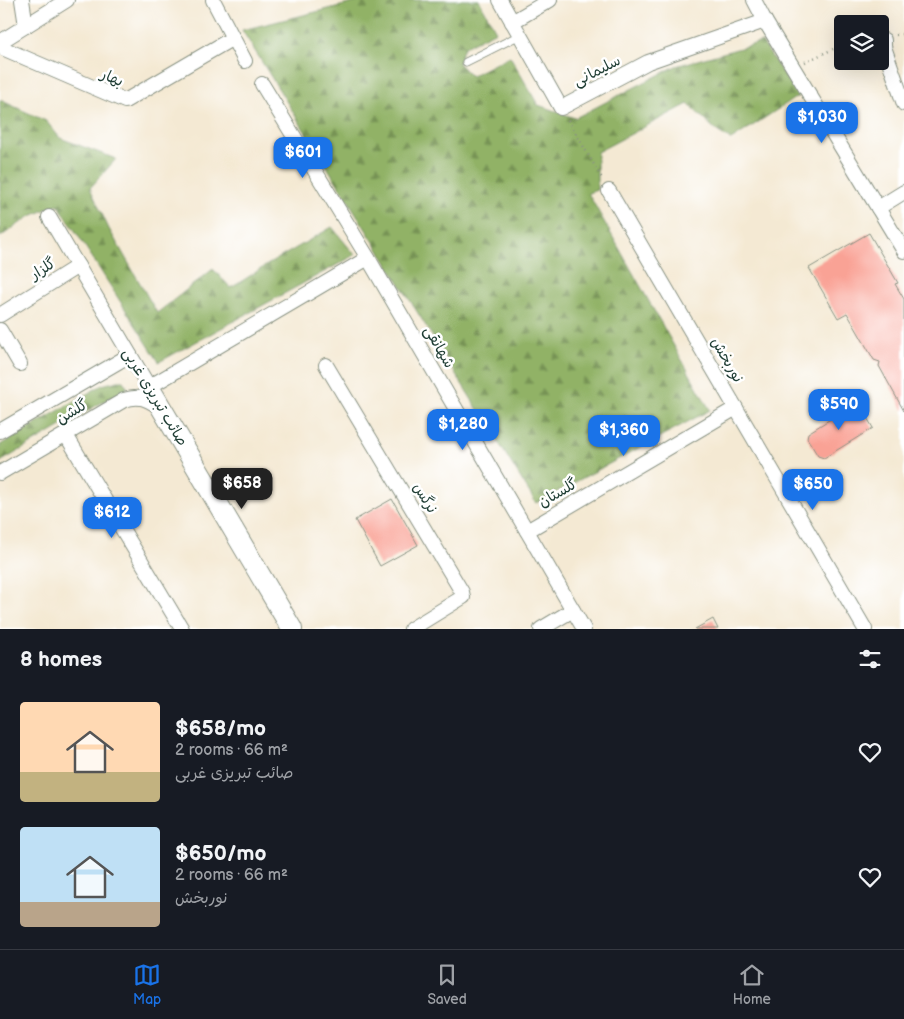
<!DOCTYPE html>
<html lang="en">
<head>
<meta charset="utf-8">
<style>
  :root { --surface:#171b24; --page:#20242c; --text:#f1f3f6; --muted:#9ea1a6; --line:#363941; --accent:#1a73e8 }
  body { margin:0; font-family:"Balsamiq Sans","Playpen Sans Arabic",sans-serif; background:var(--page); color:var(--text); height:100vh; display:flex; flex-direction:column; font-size:19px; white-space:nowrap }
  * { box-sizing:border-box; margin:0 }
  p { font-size:16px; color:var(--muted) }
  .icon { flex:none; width:28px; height:28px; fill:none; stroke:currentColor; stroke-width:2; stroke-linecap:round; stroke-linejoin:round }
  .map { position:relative; height:629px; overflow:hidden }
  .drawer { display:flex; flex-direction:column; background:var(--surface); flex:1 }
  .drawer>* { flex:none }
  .controls { position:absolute; left:834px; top:15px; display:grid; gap:10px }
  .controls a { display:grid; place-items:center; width:55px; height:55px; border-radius:5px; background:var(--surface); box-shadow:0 5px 20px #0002; font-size:25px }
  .price { position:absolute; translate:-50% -42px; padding:0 11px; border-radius:10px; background:var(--accent); color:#fff; font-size:16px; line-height:32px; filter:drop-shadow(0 1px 2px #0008) }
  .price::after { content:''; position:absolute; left:50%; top:30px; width:15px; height:11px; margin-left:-8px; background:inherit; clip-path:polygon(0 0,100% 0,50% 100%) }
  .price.selected { background:#222; color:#fff }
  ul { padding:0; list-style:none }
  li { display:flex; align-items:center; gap:15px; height:125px; padding:0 20px }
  li span { display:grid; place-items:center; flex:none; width:140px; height:100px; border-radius:5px; color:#555 }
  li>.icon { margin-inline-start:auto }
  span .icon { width:60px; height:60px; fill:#fffc; stroke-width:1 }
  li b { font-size:21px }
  h2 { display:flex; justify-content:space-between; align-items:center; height:60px; padding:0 20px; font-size:21px }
  .tab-bar { display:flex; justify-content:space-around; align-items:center; height:70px; border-top:1px solid var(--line); background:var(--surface); font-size:14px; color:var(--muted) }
  .tab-bar a { display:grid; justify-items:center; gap:2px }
  .tab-bar .selected { color:var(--accent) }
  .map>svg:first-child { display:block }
  .forest { fill:url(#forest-firs); stroke:#58784d }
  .building { fill:#f9a295 }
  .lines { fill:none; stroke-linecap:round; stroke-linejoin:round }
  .lane-casing { stroke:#8a9384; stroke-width:9 }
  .street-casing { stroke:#8a9384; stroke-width:16 }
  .secondary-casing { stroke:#8a9384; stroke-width:22 }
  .path { stroke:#8a9384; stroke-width:2.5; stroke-dasharray:1 4; stroke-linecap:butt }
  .lane { stroke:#fff; stroke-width:7 }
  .street { stroke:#fff; stroke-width:14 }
  .secondary { stroke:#fff; stroke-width:20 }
  .labels { text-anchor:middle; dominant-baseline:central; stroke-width:5; stroke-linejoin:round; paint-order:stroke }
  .street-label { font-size:15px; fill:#1f3d34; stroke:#fff }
</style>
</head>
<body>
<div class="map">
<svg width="904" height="629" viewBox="0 0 904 629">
  <defs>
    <pattern id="forest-firs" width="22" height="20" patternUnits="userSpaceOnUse" patternTransform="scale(1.25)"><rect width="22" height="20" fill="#91b266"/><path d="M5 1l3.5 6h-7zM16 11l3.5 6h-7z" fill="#769255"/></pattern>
  </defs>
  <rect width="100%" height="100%" fill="#fff"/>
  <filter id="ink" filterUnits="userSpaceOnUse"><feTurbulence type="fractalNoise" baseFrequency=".02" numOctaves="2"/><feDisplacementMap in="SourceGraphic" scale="10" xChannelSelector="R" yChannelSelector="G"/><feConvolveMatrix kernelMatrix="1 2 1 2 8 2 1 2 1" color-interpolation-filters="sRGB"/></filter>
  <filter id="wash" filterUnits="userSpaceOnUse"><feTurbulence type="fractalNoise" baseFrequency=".0096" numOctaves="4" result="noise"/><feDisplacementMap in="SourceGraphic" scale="20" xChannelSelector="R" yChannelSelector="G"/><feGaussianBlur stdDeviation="1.12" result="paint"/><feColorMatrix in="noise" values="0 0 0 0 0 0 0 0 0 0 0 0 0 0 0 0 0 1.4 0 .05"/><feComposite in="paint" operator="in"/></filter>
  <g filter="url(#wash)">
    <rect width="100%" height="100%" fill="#f4e9d3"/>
    <g class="forest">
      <polygon points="365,0 479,0 496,31 464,47 458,63 471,76 510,56 538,105 575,118 676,66 762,42 798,96 731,140 717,131 688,104 597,152 597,190 588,193 710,410 536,503 242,30"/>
      <polygon points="0,100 46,121 60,138 116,159 90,188 109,229 157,313 213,269 231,288 267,265 332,227 355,255 159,362 58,204 29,217 0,237"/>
      <polygon points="118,381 123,381 127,387 126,391 118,396 111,397 0,462 0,445 102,385"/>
    </g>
    <g id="blocks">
      <g class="building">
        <polygon points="869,233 898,283 895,284 904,299 904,411 879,366 880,362 874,360 847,313 838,318 809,268"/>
        <polygon points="858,402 873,428 824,458 818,456 807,438 808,433"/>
        <polygon points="392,499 418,545 380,566 355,520"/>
        <polygon points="713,619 718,629 695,629"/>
      </g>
    </g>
  </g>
  <g filter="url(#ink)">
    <use href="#blocks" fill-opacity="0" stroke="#8a9384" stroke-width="1"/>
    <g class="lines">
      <defs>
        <polyline id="lane" points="466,62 520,35"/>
        <g id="street">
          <polyline points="22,0 26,26"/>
          <polyline points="213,0 245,61"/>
          <polyline points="500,0 561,108 648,62 765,21"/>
          <polyline points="754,0 765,21 904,251"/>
          <polyline points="512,22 550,0"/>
          <polyline points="884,40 884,47 904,104"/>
          <polyline points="0,42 67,0"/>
          <polyline points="0,47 125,101 233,38"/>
          <polyline points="262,84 368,258 584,629"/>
          <polyline points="609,191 865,629"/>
          <polyline points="878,208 904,192"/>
          <polyline points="49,217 149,387 368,258"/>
          <polyline points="0,315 78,266"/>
          <polyline points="0,330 20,364"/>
          <polyline points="326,365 462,592 463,597 411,629"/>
          <polyline points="0,431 130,355"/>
          <polyline points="66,435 182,629"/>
          <path d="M0,473L124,400C139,395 146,398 159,407"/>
          <polyline points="527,531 736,408"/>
          <polyline points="541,629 573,610"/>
        </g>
        <polyline id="secondary" points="149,387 292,629"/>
      </defs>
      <use href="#lane" class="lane-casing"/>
      <use href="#street" class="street-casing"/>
      <use href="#secondary" class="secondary-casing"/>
      <g class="path">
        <polyline points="896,35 904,34"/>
        <polyline points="805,62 842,45"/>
        <polyline points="568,120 603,180"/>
      </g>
      <use href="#lane" class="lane"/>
      <use href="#street" class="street"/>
      <use href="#secondary" class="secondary"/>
    </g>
  </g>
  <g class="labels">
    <g class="street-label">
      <text transform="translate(597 71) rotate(-27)">سلیمانی</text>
      <text transform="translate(112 78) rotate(23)">بهار</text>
      <text transform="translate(43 269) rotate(-32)">گلزار</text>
      <text transform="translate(439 347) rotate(60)">شهانقی</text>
      <text transform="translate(727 360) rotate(60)">نوربخش</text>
      <text transform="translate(155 397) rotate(59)">صائب تبریزی غربی</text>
      <text transform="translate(72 412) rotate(-31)">گلشن</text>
      <text transform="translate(558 493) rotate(-30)">گلستان</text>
      <text transform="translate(425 498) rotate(59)">نرگس</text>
    </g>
  </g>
</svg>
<div class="controls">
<a><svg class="icon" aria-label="layers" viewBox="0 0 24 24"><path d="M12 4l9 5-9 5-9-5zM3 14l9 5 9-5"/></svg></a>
</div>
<b class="price" style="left:822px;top:144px">$1,030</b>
<b class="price" style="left:303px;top:179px">$601</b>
<b class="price" style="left:839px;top:431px">$590</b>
<b class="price" style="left:463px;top:451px">$1,280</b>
<b class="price" style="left:624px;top:457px">$1,360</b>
<b class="price selected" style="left:242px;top:510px">$658</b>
<b class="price" style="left:813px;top:511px">$650</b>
<b class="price" style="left:112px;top:539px">$612</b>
</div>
<section class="drawer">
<h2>8 homes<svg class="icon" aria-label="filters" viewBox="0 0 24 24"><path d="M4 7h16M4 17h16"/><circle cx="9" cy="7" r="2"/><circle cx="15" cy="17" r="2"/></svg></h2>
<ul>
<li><span style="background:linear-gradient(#ffd9b3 70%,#c2b280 0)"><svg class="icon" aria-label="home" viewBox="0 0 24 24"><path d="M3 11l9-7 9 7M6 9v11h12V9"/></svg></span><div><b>$658/mo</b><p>2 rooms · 66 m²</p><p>صائب تبریزی غربی</p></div><svg class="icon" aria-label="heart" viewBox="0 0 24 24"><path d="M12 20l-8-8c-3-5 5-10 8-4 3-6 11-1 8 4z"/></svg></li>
<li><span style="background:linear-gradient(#bfe0f5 75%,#b9a48a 0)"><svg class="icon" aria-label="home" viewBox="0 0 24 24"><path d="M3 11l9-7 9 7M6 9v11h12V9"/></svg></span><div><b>$650/mo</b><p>2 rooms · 66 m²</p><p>نوربخش</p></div><svg class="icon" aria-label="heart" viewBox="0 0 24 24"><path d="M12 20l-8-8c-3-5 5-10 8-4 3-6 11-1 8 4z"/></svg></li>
</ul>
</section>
<nav class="tab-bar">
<a class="selected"><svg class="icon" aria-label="map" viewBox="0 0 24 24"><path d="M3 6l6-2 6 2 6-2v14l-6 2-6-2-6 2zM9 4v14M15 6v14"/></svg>Map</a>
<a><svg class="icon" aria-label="saved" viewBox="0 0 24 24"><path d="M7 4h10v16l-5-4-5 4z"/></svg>Saved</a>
<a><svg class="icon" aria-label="home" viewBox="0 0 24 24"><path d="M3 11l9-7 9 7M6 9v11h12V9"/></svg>Home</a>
</nav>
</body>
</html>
